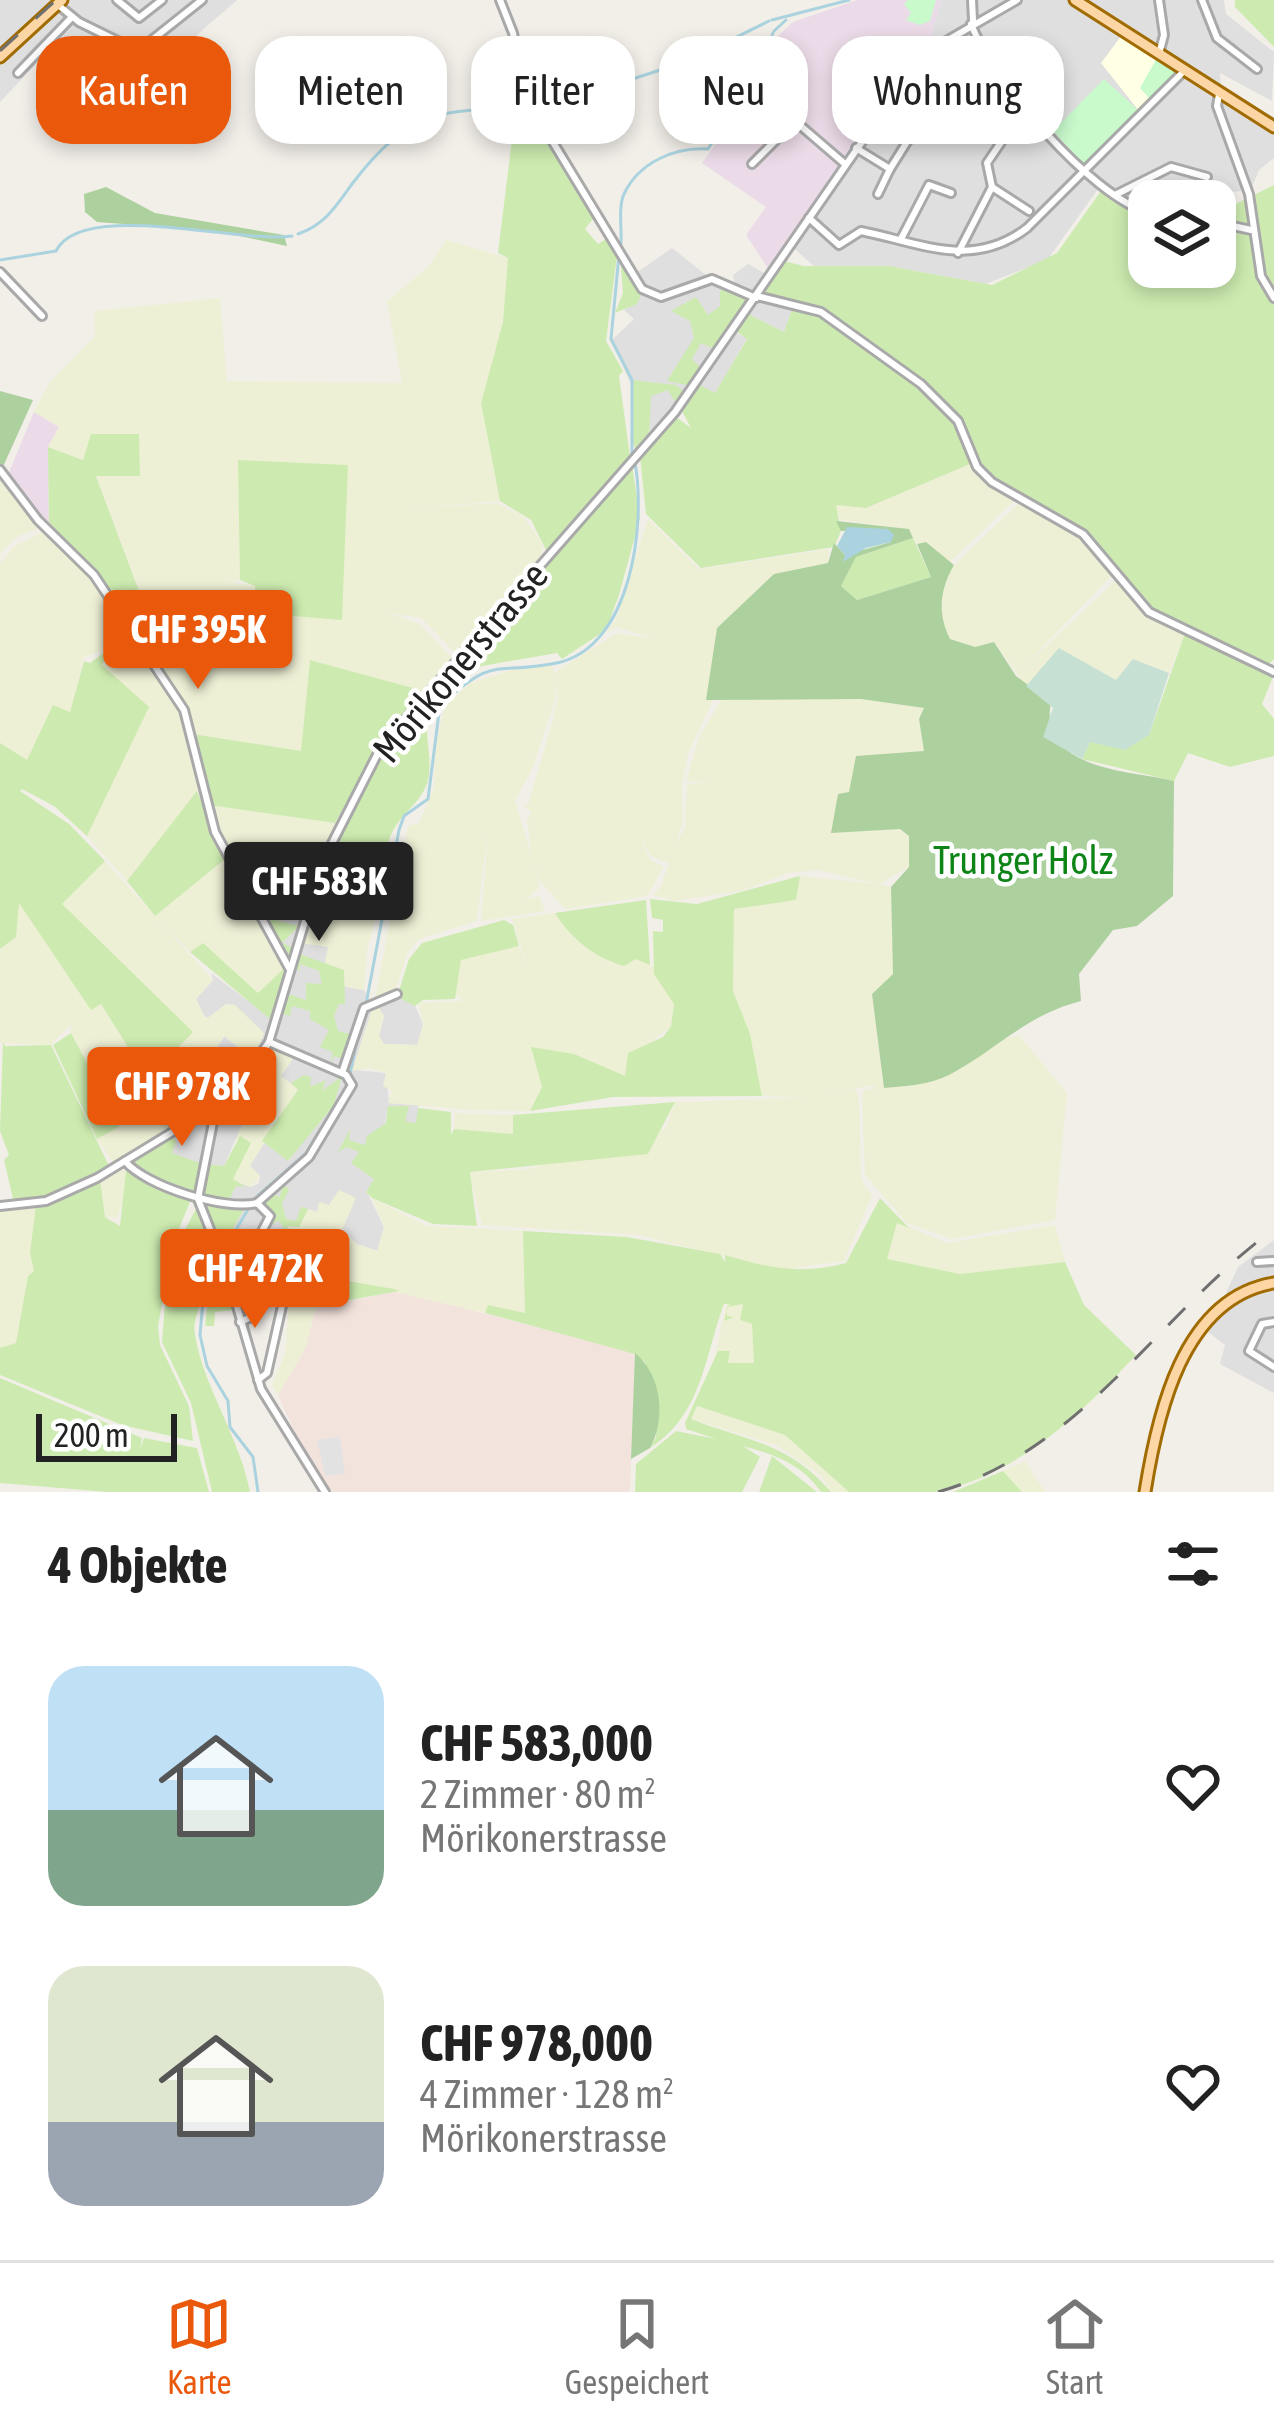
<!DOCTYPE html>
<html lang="de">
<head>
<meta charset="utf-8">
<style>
  :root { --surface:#fff; --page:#f2f2f2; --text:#222; --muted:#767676; --line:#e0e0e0; --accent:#ea580c }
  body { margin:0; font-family:"Asap Condensed",sans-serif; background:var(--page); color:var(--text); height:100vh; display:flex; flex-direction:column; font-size:45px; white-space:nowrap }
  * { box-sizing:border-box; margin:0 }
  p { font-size:39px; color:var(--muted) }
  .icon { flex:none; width:66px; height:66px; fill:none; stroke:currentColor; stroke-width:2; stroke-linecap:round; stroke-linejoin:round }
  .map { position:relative; height:1492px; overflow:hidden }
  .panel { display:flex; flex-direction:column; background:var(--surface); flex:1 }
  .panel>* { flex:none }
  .hud { position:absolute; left:36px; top:36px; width:1203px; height:108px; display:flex; gap:24px }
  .controls { position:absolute; left:1128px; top:180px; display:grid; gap:24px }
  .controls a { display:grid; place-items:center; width:108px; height:108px; border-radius:24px; background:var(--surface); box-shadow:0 6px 18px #0003; font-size:60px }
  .scale { position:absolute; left:36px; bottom:30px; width:141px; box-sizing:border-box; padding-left:12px; border:6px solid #222; border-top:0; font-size:33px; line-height:42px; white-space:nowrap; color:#222; -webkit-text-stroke:9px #fff; paint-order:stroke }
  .price { position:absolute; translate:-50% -102px; padding:0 27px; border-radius:12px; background:var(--accent); color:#fff; font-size:39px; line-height:78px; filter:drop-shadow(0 3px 6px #0008) }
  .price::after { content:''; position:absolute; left:50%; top:72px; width:36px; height:27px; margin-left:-18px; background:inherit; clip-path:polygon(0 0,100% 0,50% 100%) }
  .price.current { background:#222; color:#fff }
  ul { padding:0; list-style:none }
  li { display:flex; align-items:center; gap:36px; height:300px; padding:0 48px }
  li span { display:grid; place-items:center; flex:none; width:336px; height:240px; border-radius:36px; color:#555 }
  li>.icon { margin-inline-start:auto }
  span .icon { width:144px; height:144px; fill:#fffc; stroke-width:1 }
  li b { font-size:51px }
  h2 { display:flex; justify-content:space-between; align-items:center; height:144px; padding:0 48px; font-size:51px }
  .pill { padding:0 42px; border-radius:36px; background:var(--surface); box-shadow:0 6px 18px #0003; font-size:42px; line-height:108px }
  .pill.current { background:var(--accent); color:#fff }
  .tabs { display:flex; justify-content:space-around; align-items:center; height:168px; border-top:3px solid var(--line); background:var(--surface); font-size:33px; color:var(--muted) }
  .tabs a { display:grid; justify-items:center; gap:6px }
  .tabs .current { color:var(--accent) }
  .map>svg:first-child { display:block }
  .residential { fill:#e0dfdf }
  .industrial { fill:#ebdbe8 }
  .education { fill:#ffffe5 }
  .military { fill:#f3e3dd }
  .farmland { fill:#eef0d5; fill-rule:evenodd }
  .grass { fill:#cdebb0 }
  .forest { fill:#add19e }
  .wetland { fill:#c6e0d4 }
  .park { fill:#c8facc }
  .parking { fill:#e2e2e2 }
  .water { fill:#aad3df }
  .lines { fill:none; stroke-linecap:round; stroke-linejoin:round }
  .stream { stroke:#aad3df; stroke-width:3 }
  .minor-casing { stroke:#a9a9a9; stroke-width:12 }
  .major-casing { stroke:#a06b00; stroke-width:15 }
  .minor { stroke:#fff; stroke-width:6 }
  .major { stroke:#fcd6a4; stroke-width:9 }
  .rail { stroke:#707070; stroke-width:3; stroke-dasharray:24 24; stroke-linecap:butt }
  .labels { text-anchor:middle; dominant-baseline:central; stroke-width:9; stroke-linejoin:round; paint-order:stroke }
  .street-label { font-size:39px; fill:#222; stroke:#fff }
  .park-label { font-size:39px; fill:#0c8416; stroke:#fff }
</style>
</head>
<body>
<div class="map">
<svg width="1274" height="1492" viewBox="0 0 1274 1492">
  <rect width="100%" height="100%" fill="#f2efe9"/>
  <g class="residential">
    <polygon points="0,0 237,0 131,92 56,43 0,102"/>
    <polygon points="941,0 1224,0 1226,14 1274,52 1272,101 1220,73 1221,89 1274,117 1274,158 1259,170 1251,190 1149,201 1149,212 1132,213 1098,189 1048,259 986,284 889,266 816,268 789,244 898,81 930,42"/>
    <polygon points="672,248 725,290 723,306 711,319 677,306 747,338 715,394 699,386 655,442 612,340 634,319 624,310 642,293 636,273"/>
    <polygon points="748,264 768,275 755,293 735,285 733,275"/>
    <polygon points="758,300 794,304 784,332 748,314"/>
    <polygon points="252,900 305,904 300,942 328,947 342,986 364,990 370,1000 390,996 413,1001 423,1024 418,1045 384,1044 379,1037 384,1016 355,1070 386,1073 389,1103 418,1105 417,1123 399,1123 388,1108 375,1179 367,1192 384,1227 378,1251 356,1244 266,1263 224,1241 235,1223 221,1205 228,1179 251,1187 259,1183 260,1176 250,1166 262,1141 289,1161 320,1114 286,1108 298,1089 280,1076 292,1055 268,1050 223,1105 244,1120 224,1166 194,1164 172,1153 175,1141 162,1130 178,1122 173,1113 190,1101 195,1110 229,1083 213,1054 225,1035 253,1060 263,1034 226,1004 208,1018 199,1012 196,999 213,980 211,973 272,1019 287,967"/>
    <polygon points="1274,1240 1274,1393 1220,1364 1225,1345 1208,1332 1238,1267"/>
  </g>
  <g class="industrial">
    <polygon points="857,0 941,0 930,42 769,270 746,235 766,207 702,163 783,49 778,36 793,22"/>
    <polygon points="34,412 59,427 48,447 49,528 8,475"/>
    <polygon points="179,1241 197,1247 189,1256 216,1251 220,1259 202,1290 167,1280"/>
  </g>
  <polygon class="education" points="1122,35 1177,72 1139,111 1101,63"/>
  <polygon class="military" points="399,1291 635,1353 630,1492 322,1492 278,1395 305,1349 316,1307"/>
  <g class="farmland">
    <path d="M446,240L508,258L503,323L481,403L500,501L402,509L497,503L523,516L542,543V555L456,654L421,618L389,613L420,624L453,659L424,691L310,660L301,751L193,734L189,711L129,629L125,616L153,598L143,600L96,475L84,460L48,447L59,427L34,412L50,382L95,336L94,311L220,298L227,381L402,383L387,301L428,267ZM241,526L342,619L257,613L255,585L229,583L240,580Z"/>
    <polygon points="971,464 1014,501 950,562 926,542 917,544 909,529 840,520 835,505 866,508"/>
    <polygon points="0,473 43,527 18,536 0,554"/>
    <polygon points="1019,503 1079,533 1113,574 1020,671 1115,581 1142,611 1185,633 1169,673 1133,659 1116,680 1060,649 1026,686 994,642 975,647 950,639 941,621 943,583 954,565"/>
    <path d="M648,519L699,569L829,549L828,563L774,574L717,628L707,700H713L688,754L682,785L683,821L676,844L685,827L687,784L709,782L686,781L699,737L722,699H861L924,708L919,719L925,751L849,792L832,832L900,829L909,837V867L879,884L891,887L894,975L872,994L884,1088L946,1077L995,1041L1019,1035L1067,1093L1055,1220L952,1239L907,1223L865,1175L862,1096L864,1090L877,1088L871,1086L820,1094L856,1089L859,1098L861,1179L872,1196L844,1261L780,1270L638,1235L482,1225L469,1172L529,1169L665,1129L675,1102L806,1098L762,1096L750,1034L733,991L734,909L796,900L800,876L877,884L817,870L788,873L741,891L675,901L653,895L661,886L669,863L651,856L641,839L650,860L664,867L647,896L565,909L540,881L535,866L540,887L526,900L539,896L545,911L481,921L488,829L477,921L419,939L408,951L394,995L375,999L408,826L419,823L434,788L435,746L445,706L470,683L521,667L552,665L554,673L617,633L654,639L617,627L606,633L616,619ZM555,681L558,696L552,723L528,805L521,804L531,812L527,820L532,858L515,800L532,770L556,697Z"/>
    <polygon points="47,530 71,551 123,624 103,651 84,657 70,713 27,761 0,743 0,563 15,546"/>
    <polygon points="126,631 183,713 198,790 127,881 87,836 148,707 102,665"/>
    <polygon points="209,805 335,823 305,904 252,900 288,965 258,994 203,943 190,952 155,916 225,859 250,899"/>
    <polygon points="330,848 372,859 389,872 367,950 364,990 341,986 324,968 328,947 299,943"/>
    <polygon points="105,861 213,980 196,999 206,1019 227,1004 235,1005 264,1033 253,1060 224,1036 213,1053 226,1065 221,1075 230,1084 213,1103 195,1111 190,1101 174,1112 178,1122 114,1163 97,1139 119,1127 71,1033 71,1024 51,1045 0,1043 0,950 16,936 18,901 91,1009 100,1003 146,1076 114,960 62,904"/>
    <polygon points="555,913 575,939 611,963 637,959 653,966 674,1004 671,1026 644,1048 626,1077 532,1048 542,1087 530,1111 469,1110 388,1103 392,1091 383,1086 386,1073 370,1068 352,1071 372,1009 379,1008 384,1016 379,1036 384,1044 417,1045 423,1024 419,1003 463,1001 454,994 460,960 519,946 528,970 512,919"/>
    <polygon points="274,1048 295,1056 281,1076 298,1089 250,1166 260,1176 251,1187 232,1180 251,1143 236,1139 244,1120 222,1104"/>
    <polygon points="455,1113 513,1115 514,1134 454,1129"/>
    <polygon points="117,1168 126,1171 123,1201 117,1218 105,1217 101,1180"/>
    <polygon points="339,1190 356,1198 342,1230 357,1244 377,1251 384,1227 372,1198 427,1226 523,1231 525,1313 488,1305 485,1313 348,1281 338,1294 339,1302 316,1307 305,1349 278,1395 272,1385 285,1354 290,1293 253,1283 239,1298 232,1278 236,1275 222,1250 224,1241 266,1263 290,1234 288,1226 299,1227 308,1209 317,1212 319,1202 329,1205"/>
    <polygon points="49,1198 47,1279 28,1276 17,1343 0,1348 0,1204"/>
    <polygon points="897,1222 947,1243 1055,1225 1065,1262 960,1274 886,1259"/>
    <polygon points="727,1301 751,1304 759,1348 753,1370 714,1360"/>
    <polygon points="696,1406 786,1435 849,1492 831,1492 820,1475 776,1445 691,1419"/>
    <polygon points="1025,1461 1045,1492 1022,1492 1003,1471"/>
  </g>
  <g class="grass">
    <polygon points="1235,0 1274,0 1274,47 1235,7"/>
    <polygon points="515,115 534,116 597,214 585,229 598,244 611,236 618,248 606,341 623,371 619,376 630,457 547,552 531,520 500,501 481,403 503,322 508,258 498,253"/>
    <polygon points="1274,185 1274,659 1267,666 1157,615 1131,594 1082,532 999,485 975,462 866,508 836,505 841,531 834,547 701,568 646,514 640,456 676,417 691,428 682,411 700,385 715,393 747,339 736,331 748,314 784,332 795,301 763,294 784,261 804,266 889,266 992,285 1057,253 1101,191 1117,203 1149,210 1149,267 1215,267 1215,214"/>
    <polygon points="620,254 642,293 637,304 615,313 623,293"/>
    <polygon points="728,286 751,301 717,350 701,343 692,359 704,371 692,386 667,381 694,338 690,321 671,311 696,297 708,315 720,306 720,291"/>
    <polygon points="631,380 676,385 686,394 677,405 668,390 651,396 649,437 637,453 631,437"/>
    <polygon points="91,434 139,434 140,476 96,476 142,599 154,598 155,607 125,616 81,557 49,528 48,447 83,460"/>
    <polygon points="238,460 348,465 342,620 257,613 255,586 240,580"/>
    <polygon points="632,465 640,518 619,595 606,630 562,659 557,653 476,667 457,663"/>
    <polygon points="913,538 931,577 857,600 841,586 856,557"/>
    <polygon points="1185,633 1274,674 1262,704 1274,719 1274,756 1230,767 1188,753 1174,781 1082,759 1090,742 1149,735"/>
    <polygon points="113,646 102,665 149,707 87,836 54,806 22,789 20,791 69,824 105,861 62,904 193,1032 148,1079 101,1004 91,1010 19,903 16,937 0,949 0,743 27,760 53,705 70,712 84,661 90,663"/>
    <polygon points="310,660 424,691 375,750 335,823 209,805 193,734 301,751"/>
    <path d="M459,667L466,675L428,714C424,737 433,758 428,780C420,813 378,819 389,872L372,859L330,848L382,749L450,669Z"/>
    <polygon points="197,791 225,859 155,916 127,881"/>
    <polygon points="800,876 796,900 734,909 733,991 750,1034 762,1096 613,1097 530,1111 542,1087 531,1047 574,1054 625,1076 628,1053 663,1037 671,1026 674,1004 654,974 653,931 663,932 663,920 652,918 650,899 697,904"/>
    <polygon points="252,900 267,901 269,909 282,907 279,921 299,926 282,943 294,948 290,964"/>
    <path d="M646,900L650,965L636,959L624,966C595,958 571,939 555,913Z"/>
    <polygon points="504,920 513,925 519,946 461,960 455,999 423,1000 415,1006 397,997 409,959 422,943"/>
    <polygon points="203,943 258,993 288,965 271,1020 190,952"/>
    <polygon points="297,953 344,970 345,1004 339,1004 334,1016 338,1031 350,1034 347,1060 334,1056 330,1066 333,1052 320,1047 329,1030 310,1019 310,1011 292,1006 290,1016 280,1013 288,994 306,1000 306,983 322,984 319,971 300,964 300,970 293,969"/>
    <polygon points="71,1033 118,1122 119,1127 97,1139 53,1045"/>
    <polygon points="3,1042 5,1046 51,1045 110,1168 51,1197 14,1203 4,1160 9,1155 0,1131"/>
    <polygon points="304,1075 311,1077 310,1087 326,1080 322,1091 342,1076 334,1105 288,1161 262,1141 298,1090 291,1083"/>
    <polygon points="675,1102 648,1154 470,1172 477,1226 433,1224 372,1198 366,1192 374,1179 351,1163 359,1152 347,1147 338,1152 350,1129 349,1140 365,1145 367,1136 386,1123 388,1106 409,1106 405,1121 416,1123 418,1108 451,1112 451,1135 454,1129 513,1134 513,1115"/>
    <polygon points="169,1135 176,1141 172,1153 202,1164 195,1192 132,1168 133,1158"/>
    <polygon points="240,1136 251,1143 233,1179 246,1187 236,1186 230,1198 234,1202 202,1198 204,1164 224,1166"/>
    <polygon points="126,1171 192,1197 174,1241 158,1326 160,1345 189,1406 193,1441 122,1425 0,1375 0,1348 16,1343 28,1276 34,1271 30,1253 36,1205 100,1178 105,1217 120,1226"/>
    <polygon points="283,1183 289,1190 282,1203 286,1219 296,1221 301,1207 308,1209 299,1227 287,1226 288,1233 278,1220 264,1233 271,1219 262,1201 270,1193 280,1197"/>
    <path d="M880,1198L909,1228L897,1223L887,1259L960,1274L1065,1262L1084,1305L1136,1355C1082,1413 1017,1476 935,1492C909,1492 876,1492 849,1492L785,1435L697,1406L691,1419C749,1442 788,1442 831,1492H821C802,1464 773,1454 743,1446L760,1457L742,1492H635L636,1464L676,1431L716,1439L686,1429L685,1423L718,1351H730L728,1363H754L752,1324L740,1320L743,1304L727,1307V1316L734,1317L724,1321L729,1304H724C704,1358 702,1415 650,1448L656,1437L645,1362L635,1354L485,1313L488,1305L525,1313L523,1231L627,1237L720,1254L725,1262V1255C768,1268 801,1275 846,1263Z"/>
    <polygon points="204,1206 245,1207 222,1249"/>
    <polygon points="197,1207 216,1251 206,1260 190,1257 196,1247 179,1241"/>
    <polygon points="220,1259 234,1310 215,1312 214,1326 205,1326 213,1263"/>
    <path d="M167,1280L202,1289C203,1307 192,1316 195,1334C202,1384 240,1438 250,1492H212L191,1403L162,1342Z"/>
    <polygon points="348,1281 394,1289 399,1291 339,1302 338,1294"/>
    <polygon points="0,1378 142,1438 140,1449 144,1438 197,1448 209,1492 108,1492 0,1483"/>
    <polygon points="772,1456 817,1492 759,1492"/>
    <polygon points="1003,1471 1022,1492 953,1492"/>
  </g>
  <g class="forest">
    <polygon points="106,187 155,213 284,235 287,246 216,231 97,222 85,212 84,194"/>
    <polygon points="0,391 33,400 2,469 0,468"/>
    <path d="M836,521L909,529L913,538L856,557L841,586L857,600L931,577L917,544L926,542L954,565C940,589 937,613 950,639L975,647L994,642L1016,676L1050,701C1051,707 1049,713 1050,720C1058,772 1135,771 1174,781L1173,896L1137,926L1113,930L1079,974L1081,1001C1026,1015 996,1050 949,1075C929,1085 906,1086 884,1088L872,994L893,974L891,887L909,867V836L900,829L831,833L838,794L849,792L856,756L924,751L919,719L924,708L861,699L706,700L717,628L774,574L828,563L834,543L845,555L891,542L888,529L841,531Z"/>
    <path d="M635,1353C662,1375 666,1419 650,1448L631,1459Z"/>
  </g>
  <polygon class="wetland" points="1059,648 1116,680 1133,659 1169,673 1149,735 1125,750 1090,742 1082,759 1043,737 1053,708 1026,686"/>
  <g class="park">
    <polygon points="908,0 936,0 930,21 920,25 906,20 911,13 904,4"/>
    <polygon points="1157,58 1177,71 1151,100 1140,88"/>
    <polygon points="1104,79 1139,111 1085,165 1053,131"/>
  </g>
  <polygon class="parking" points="340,1437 345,1474 325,1476 317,1440"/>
  <polygon class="water" points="847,527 888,529 894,535 891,542 866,548 843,562 845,555 837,546"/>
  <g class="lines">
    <g class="stream">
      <polyline points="772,20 849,0"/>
      <polyline points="774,31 786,20"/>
      <polyline points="537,110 688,61 769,21"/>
      <path d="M298,234C325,225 336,206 352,184C407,112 441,107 526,110"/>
      <path d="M621,244C622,229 618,207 624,194C639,162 675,147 708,149L757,71L773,33"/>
      <polyline points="619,255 611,339 632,380 632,454"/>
      <path d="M0,260L56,251C82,199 239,244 292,236"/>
      <path d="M366,1004L399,830L404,816L428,799L440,705C499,653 492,676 557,663C632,647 646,523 635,463"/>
      <polyline points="350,1074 359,1031"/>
      <polyline points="223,1252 254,1199 306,1153 348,1084"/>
      <polyline points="219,1260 204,1290 200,1335 207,1366 228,1401 230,1427 253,1457 258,1492"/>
    </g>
    <defs>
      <g id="minor">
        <polyline points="117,0 139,18 162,0"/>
        <polyline points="500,0 513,33 525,96 642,289 661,297 712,279 756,298"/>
        <polyline points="972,0 973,20"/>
        <polyline points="1159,0 1164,35 1159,54"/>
        <polyline points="1202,0 1217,38 1257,69"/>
        <polyline points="57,4 79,22 138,51 202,0"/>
        <path d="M971,24C994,82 1090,195 1149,213"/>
        <polyline points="18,73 72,17"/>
        <polyline points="1219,94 1217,106 1249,194 1261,276 1274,298"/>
        <polyline points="856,148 890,169 927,110 997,71"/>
        <polyline points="752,164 795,121 845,164"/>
        <polyline points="992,187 1029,211"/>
        <polyline points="878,194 890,169"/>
        <polyline points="1115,195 1171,167 1207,177"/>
        <path d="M809,218L839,245L861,231C921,243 972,270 1027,228L1184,71"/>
        <polyline points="1215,222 1251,230"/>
        <polyline points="901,239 929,185 951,193"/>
        <polyline points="958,253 992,187 987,163 1008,132 1003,79"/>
        <polyline points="0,272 42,316"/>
        <polyline points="757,296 821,312 921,384 958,421 977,467 992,482 1083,534 1149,612 1274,672"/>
        <polyline points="0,470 38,520 94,575 184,710 215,832 289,968"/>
        <polyline points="342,1073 364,1008 397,994"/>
        <polyline points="216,1107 198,1199 227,1272 261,1389 325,1492"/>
        <path d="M125,1161C145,1186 225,1211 257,1203L309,1157L352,1085L346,1075L269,1042"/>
        <polyline points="257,1203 270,1216 258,1239"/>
        <polyline points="0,1206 46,1201 97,1178 210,1109 244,1078 269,1042 323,861 381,747 675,412 922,55 1017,0"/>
        <polyline points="1257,1262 1274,1261"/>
        <polyline points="240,1322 249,1318 254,1296"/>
        <polyline points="1274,1322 1262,1324 1249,1351 1274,1367"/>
        <polyline points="258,1380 267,1373 282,1306"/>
      </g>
      <g id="major">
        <polyline points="1075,0 1274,127"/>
        <polyline points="0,57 62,0"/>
        <path d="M1145,1492C1157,1416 1182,1298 1274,1283"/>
      </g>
    </defs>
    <use href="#minor" class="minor-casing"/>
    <use href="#major" class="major-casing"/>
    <use href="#minor" class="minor"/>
    <use href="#major" class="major"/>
    <g class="rail">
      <polyline points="0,51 56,0"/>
      <path d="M938,1492C1084,1450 1157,1315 1274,1229"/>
    </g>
  </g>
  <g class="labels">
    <g class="street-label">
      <text transform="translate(460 662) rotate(-50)">Mörikonerstrasse</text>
    </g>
    <g class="park-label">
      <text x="1023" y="860">Trunger Holz</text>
    </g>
  </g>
</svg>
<div class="controls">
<a><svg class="icon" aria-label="layers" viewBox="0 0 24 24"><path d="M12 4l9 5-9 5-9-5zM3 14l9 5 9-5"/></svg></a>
</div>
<div class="scale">200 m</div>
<b class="price" style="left:198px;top:692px">CHF 395K</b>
<b class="price current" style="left:319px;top:944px">CHF 583K</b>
<b class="price" style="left:182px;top:1149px">CHF 978K</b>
<b class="price" style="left:255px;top:1331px">CHF 472K</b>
<div class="hud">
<a class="pill current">Kaufen</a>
<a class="pill">Mieten</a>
<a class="pill">Filter</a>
<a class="pill">Neu</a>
<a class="pill">Wohnung</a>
</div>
</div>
<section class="panel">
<h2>4 Objekte<svg class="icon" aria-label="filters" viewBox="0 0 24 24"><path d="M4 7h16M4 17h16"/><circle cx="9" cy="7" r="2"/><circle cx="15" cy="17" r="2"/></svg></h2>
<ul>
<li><span style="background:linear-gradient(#bfe0f5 60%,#7fa58c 0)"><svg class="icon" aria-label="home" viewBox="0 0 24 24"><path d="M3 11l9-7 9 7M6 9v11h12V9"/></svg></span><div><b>CHF 583,000</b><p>2 Zimmer · 80 m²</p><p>Mörikonerstrasse</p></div><svg class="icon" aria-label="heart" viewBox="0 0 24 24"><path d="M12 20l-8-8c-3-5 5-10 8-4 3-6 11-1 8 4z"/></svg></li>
<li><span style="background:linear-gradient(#dfe7d0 65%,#9aa5b1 0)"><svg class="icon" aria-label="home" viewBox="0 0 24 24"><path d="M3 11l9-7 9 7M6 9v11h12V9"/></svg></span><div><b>CHF 978,000</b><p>4 Zimmer · 128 m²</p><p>Mörikonerstrasse</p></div><svg class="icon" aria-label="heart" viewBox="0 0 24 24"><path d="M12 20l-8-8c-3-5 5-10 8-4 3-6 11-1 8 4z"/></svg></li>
</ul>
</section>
<nav class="tabs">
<a class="current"><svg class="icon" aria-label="map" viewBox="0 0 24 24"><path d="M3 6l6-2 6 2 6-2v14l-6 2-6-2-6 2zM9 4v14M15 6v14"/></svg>Karte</a>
<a><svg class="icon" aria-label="saved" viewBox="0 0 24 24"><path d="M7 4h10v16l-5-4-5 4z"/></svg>Gespeichert</a>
<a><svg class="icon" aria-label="home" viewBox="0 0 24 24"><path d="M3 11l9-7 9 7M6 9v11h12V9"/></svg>Start</a>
</nav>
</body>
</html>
